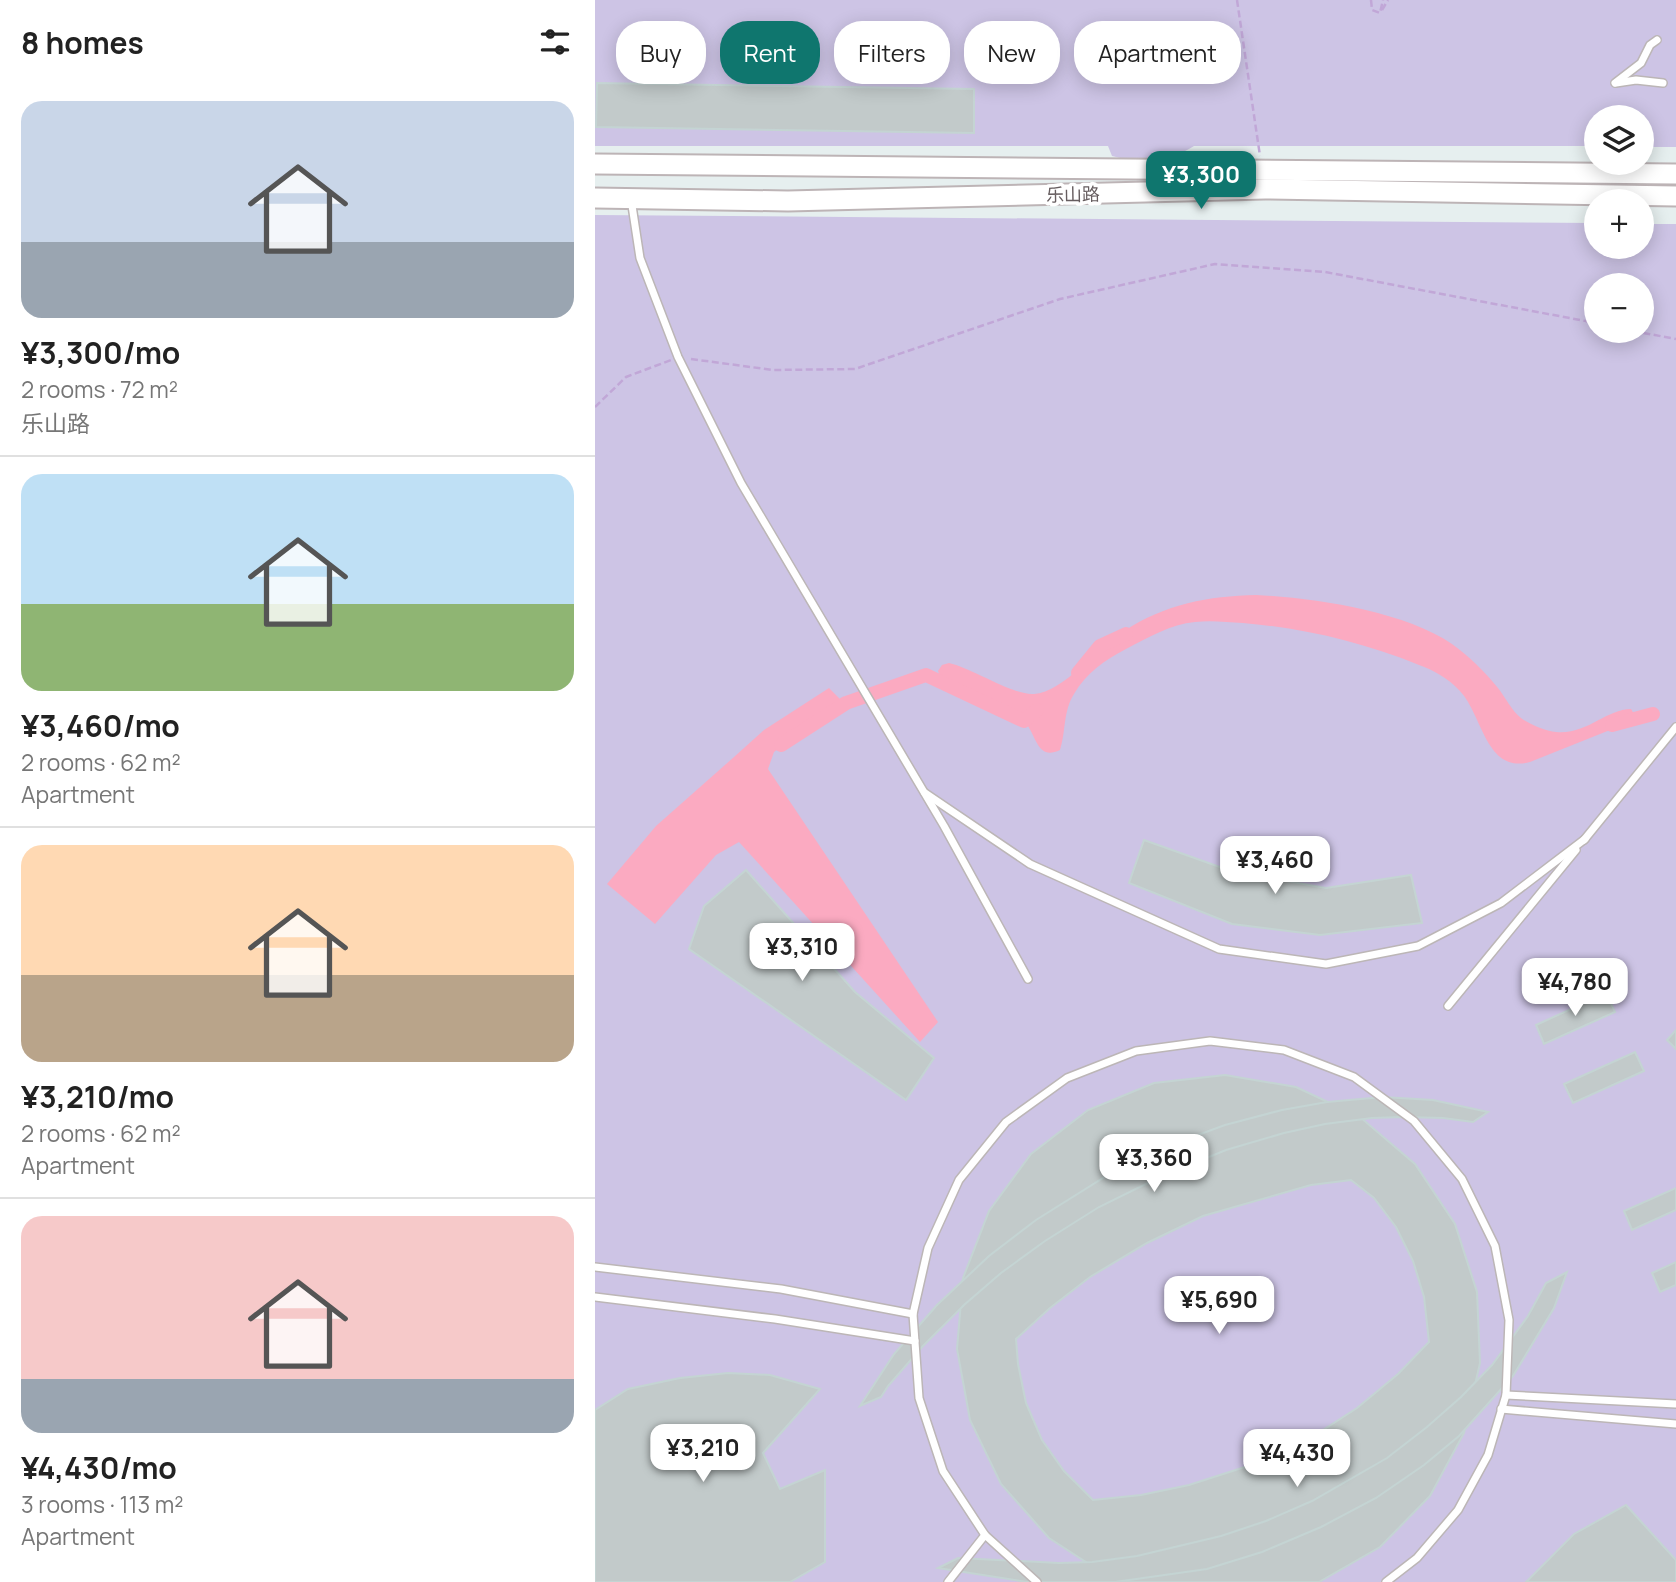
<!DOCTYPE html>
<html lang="en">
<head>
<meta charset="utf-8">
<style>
  :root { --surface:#fff; --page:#f6f6f6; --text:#222; --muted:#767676; --line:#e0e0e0; --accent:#0f766e }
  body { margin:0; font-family:Manrope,"Noto Sans SC",sans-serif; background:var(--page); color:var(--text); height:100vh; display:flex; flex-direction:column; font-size:26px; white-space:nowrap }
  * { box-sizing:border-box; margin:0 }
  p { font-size:23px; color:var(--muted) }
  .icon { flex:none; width:38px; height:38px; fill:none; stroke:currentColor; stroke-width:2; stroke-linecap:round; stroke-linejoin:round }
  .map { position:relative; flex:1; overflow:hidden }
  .panel { display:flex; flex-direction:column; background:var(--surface); width:595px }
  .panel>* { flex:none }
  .top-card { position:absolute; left:21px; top:21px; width:665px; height:63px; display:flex; gap:14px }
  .buttons { position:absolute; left:989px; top:105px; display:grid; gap:14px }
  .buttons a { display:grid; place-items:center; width:70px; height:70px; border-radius:50%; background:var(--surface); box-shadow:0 4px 18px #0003; font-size:35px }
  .price { position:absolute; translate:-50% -60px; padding:0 16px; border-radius:14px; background:#fff; color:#222; font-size:23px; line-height:46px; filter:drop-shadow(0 2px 4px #0008) }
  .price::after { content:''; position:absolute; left:50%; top:42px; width:21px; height:16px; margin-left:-10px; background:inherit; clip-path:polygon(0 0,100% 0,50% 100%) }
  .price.selected { background:var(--accent); color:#fff }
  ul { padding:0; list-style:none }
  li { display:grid; align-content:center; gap:14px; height:371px; padding:0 21px }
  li+li { border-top:2px solid var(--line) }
  li span { display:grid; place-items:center; height:217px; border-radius:21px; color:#555 }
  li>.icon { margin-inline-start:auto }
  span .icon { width:126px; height:126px; fill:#fffc; stroke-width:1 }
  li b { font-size:30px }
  h2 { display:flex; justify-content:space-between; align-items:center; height:84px; padding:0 21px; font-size:30px }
  .chip { padding:0 24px; border-radius:28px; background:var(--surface); box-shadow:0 4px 18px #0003; font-size:24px; line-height:63px }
  .chip.selected { background:var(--accent); color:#fff }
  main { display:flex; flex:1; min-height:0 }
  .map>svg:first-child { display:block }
  .green { fill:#cdc4e5; fill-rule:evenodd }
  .water { fill:#fbaac1 }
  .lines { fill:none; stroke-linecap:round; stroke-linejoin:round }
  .canal { stroke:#fbaac1; stroke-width:14 }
  .building { fill:#c2caca; stroke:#c4d4d3; stroke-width:2; fill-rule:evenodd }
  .lane-casing { stroke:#bcb6b6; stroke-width:10 }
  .secondary-casing { stroke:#bdb4b6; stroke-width:23 }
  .path { stroke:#c1a7d7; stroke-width:2.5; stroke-dasharray:7 3.5; stroke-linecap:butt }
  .lane { stroke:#fff; stroke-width:7 }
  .secondary { stroke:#fff; stroke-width:19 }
  .labels { text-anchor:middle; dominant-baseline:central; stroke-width:7; stroke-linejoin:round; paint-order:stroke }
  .street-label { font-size:18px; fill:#665d5f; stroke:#fff }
</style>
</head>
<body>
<main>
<section class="panel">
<h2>8 homes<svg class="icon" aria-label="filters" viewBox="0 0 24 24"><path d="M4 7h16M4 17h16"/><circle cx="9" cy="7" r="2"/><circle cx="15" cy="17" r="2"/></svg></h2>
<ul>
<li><span style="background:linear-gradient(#c9d6e8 65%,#9aa5b1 0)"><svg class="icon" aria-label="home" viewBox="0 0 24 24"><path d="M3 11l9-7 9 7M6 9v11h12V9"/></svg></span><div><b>¥3,300/mo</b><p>2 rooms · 72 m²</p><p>乐山路</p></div></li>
<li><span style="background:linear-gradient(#bfe0f5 60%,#8fb573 0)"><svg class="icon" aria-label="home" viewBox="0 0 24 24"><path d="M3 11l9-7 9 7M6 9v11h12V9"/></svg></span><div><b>¥3,460/mo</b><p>2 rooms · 62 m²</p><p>Apartment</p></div></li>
<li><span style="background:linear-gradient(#ffd9b3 60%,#b9a48a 0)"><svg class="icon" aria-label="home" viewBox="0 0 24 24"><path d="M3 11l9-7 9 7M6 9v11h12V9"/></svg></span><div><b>¥3,210/mo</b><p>2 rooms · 62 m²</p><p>Apartment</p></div></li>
<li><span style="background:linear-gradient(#f6c9c9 75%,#9aa5b1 0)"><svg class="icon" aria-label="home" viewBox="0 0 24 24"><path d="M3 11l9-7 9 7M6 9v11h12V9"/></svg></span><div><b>¥4,430/mo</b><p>3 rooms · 113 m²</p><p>Apartment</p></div></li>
</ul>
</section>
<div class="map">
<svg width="1081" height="1582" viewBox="0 0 1081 1582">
  <rect width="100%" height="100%" fill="#e6efef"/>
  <g class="green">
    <path d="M0,0H1081V147H1047L1046,117H1001V146H599C577,161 543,163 517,156L513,146H0Z"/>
    <path d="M0,215L1001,223V247H1046L1047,224H1081V1582H0ZM1001,285H1046V331H1001Z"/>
  </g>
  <g class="water">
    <path d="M661,595C720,598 808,611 857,644C874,656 890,672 903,688C910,697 917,711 926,718C934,724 950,731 961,732C992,735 1011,709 1036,709L1039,714L1035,721L1025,726L935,762C890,774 888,714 864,690C853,678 838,670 824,665C767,642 708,628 648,623C632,622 615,620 600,622C576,624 552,638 531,649C510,660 491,673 479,694C468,711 471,732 465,750C444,760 442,740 433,726C428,719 420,713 413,707C396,695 348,690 343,671L347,665L354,663C377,668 419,696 439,694C468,692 503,648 529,631C570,604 614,596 661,595Z"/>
    <polygon points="234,688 247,701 179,752 173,769 343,1022 325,1042 144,842 121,855 60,924 12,884 61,826 139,757 169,730"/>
  </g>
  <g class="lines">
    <g class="canal">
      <polyline points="483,673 505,646 531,634"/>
      <polyline points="1017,725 1058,714"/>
      <polyline points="186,745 251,703 331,675 429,721 442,710"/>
    </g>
  </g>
  <g class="building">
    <polygon points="2,83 379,89 379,133 1,127"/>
    <polygon points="549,840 636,871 731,888 816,875 827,923 725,935 637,924 534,883"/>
    <polygon points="151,870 260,992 339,1058 311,1100 94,949 109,906"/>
    <polygon points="1011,993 1020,1012 949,1044 941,1025"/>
    <polygon points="1081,1030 1081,1049 1072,1040"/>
    <polygon points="1040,1052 1049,1071 978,1103 969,1084"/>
    <path d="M630,1075L701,1087L765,1117L820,1164L860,1224L882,1292L885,1363L869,1433L835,1496L785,1547L724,1582H530L514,1577L454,1538L406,1484L375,1420L362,1349L368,1278L394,1211L436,1154L493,1110L559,1083ZM756,1180L779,1198L801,1227L818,1261L829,1297L834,1342L803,1374L762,1408L717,1437L656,1465L594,1485L546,1495L498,1500L469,1471L447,1440L431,1403L423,1364L421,1339L455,1308L495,1277L552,1243L608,1216L716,1185Z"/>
    <polygon points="788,1097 838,1100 893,1112 878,1122 848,1118 808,1117 777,1118 730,1124 689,1133 631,1150 565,1177 504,1207 450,1241 406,1273 369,1305 328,1346 293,1386 286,1397 265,1406 299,1354 342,1305 394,1256 441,1220 513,1175 576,1145 630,1125 687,1110 732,1102"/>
    <polygon points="1081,1188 1081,1210 1037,1230 1029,1211"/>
    <polygon points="1081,1262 1081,1285 1065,1292 1057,1273"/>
    <polygon points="972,1272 959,1308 918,1376 864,1436 829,1465 781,1498 726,1527 667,1552 612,1569 520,1582 432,1582 343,1568 363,1558 464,1563 497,1562 542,1556 626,1536 671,1521 717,1501 792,1458 832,1427 866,1397 897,1365 933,1316 951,1283"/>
    <polygon points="133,1373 175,1375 225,1389 168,1453 185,1489 230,1470 230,1562 195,1582 0,1582 0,1410 33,1389 85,1378"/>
    <polygon points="1031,1505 1081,1560 1081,1582 931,1582 979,1534"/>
  </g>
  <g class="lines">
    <defs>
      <g id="lane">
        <polyline points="1020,83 1046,63 1055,45 1062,40"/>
        <polyline points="1021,83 1041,80 1068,83"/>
        <polyline points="36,199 45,258 83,357 146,483 349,826 433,979"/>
        <polyline points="330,793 435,864 624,949 731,964 823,946 906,903 990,839"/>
        <polyline points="989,840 1081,727"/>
        <polyline points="853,1006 981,850"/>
        <polyline points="0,1267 186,1289 318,1314"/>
        <polyline points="0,1297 180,1319 320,1341"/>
        <polyline points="911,1395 1081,1404"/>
        <polyline points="906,1409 1081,1424"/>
        <polyline points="353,1582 390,1535"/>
        <polyline points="442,1582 390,1535 348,1471 324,1398 318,1314 333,1248 364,1180 411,1122 472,1078 541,1051 615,1041 689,1050 759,1077 819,1121 867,1179 900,1246 914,1320 911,1395 893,1455 863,1510 822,1558 791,1582"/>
      </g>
      <g id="secondary">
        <polyline points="0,164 1081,174"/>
        <polyline points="0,198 193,201 670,189 1081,196"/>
      </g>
    </defs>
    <use href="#lane" class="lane-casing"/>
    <use href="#secondary" class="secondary-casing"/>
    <g class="path">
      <polyline points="642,0 665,156"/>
      <polyline points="776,0 777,10 785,13 788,0"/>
      <polyline points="787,10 793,0"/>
      <polyline points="1038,331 1081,339"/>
      <polyline points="96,359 178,370 260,369 465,299 620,264 730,272 1001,323"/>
      <polyline points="0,407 31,377 76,360"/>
    </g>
    <use href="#lane" class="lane"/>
    <use href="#secondary" class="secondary"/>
  </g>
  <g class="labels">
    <g class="street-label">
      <text transform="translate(478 194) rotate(-1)">乐山路</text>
    </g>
  </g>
</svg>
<div class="buttons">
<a><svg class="icon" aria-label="layers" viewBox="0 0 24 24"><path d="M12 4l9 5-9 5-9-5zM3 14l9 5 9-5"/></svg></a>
<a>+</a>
<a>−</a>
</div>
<b class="price selected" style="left:606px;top:211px">¥3,300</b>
<b class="price" style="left:680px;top:896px">¥3,460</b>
<b class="price" style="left:207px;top:983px">¥3,310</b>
<b class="price" style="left:980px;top:1018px">¥4,780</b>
<b class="price" style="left:559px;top:1194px">¥3,360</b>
<b class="price" style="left:624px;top:1336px">¥5,690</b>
<b class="price" style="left:108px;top:1484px">¥3,210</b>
<b class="price" style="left:702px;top:1489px">¥4,430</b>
<div class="top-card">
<a class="chip">Buy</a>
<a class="chip selected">Rent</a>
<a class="chip">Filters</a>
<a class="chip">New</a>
<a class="chip">Apartment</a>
</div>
</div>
</main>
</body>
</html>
